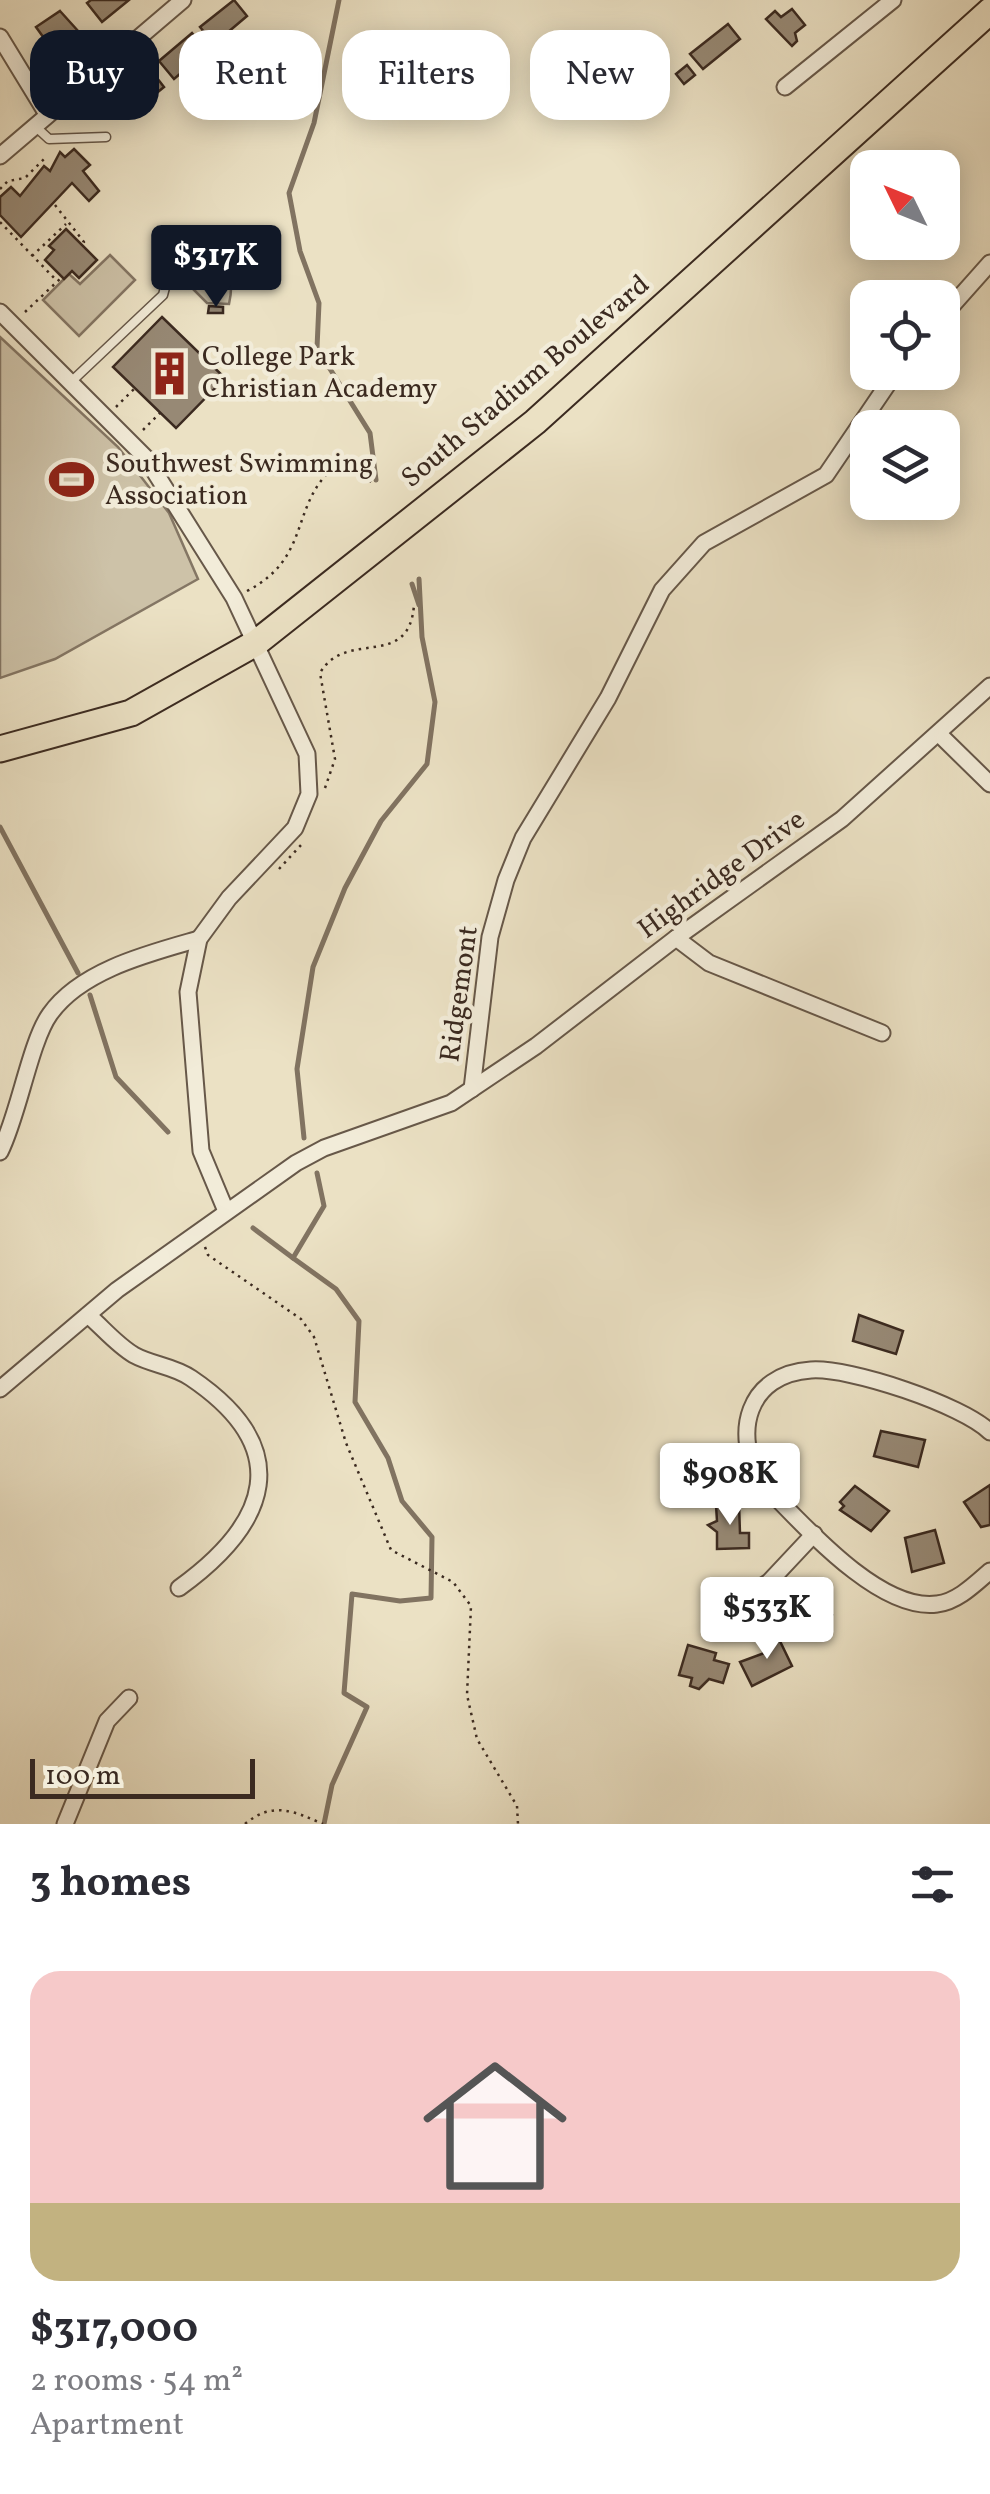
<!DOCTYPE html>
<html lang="en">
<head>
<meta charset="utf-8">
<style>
  :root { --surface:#fff; --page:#f7f7f7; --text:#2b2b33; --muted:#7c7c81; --accent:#111827 }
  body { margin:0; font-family:Vollkorn,serif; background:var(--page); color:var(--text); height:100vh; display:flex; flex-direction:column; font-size:38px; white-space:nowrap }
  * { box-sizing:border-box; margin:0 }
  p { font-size:32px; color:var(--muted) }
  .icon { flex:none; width:55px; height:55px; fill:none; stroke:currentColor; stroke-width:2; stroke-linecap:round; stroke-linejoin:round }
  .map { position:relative; height:1824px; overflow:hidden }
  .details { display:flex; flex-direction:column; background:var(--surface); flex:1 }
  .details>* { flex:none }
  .hud { position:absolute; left:30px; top:30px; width:930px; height:90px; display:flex; gap:20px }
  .needle { width:65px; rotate:313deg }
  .buttons { position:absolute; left:850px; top:150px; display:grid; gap:20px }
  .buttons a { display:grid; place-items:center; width:110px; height:110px; border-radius:20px; background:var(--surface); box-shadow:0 5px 25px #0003; font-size:50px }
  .scale { position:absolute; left:30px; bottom:25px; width:225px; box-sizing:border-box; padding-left:10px; border:5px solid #3b2a20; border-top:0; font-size:28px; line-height:35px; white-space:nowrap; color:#3b2a20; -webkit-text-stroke:8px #f2ecd9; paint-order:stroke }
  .price { position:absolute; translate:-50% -85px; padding:0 22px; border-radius:10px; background:#fff; color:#222; font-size:32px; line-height:65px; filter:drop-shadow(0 2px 5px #0008) }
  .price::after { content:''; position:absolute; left:50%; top:60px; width:30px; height:22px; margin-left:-15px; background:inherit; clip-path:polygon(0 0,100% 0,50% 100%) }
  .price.on { background:var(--accent); color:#fff }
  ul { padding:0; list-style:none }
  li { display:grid; align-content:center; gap:20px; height:530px; padding:0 30px }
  li span { display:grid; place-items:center; height:310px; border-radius:30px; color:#555 }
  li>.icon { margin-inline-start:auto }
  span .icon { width:180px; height:180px; fill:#fffc; stroke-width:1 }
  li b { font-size:42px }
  h2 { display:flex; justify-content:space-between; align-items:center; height:120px; padding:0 30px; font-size:42px }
  .chip { padding:0 35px; border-radius:30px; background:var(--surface); box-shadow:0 5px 25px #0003; font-size:35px; line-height:90px }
  .chip.on { background:var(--accent); color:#fff }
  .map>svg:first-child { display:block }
  .green { fill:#cdc2a8; stroke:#847664; stroke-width:2.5 }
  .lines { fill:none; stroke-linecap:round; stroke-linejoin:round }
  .stream { stroke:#817361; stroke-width:5 }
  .building { fill:#978975; stroke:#3b2a20; stroke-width:2.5 }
  .service-casing { stroke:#675849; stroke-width:11 }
  .minor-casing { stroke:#675849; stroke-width:19 }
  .primary-casing { stroke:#3b2a20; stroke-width:29 }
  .path { stroke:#3b2a20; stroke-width:2.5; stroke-dasharray:2.5 5; stroke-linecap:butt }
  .service { stroke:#f2ecd9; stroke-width:8 }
  .minor { stroke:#f2ecd9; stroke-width:15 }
  .primary { stroke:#ebe1c4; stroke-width:25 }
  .labels { text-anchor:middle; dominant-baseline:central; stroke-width:9; stroke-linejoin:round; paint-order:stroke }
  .poi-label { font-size:28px; fill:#3b2a20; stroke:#f2ecd9; text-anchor:start }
  .street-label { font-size:28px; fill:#3b2a20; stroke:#f2ecd9 }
</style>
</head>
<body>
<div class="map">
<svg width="990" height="1824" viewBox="0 0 990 1824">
  <rect width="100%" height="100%" fill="#ebe1c4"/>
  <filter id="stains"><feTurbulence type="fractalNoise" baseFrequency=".002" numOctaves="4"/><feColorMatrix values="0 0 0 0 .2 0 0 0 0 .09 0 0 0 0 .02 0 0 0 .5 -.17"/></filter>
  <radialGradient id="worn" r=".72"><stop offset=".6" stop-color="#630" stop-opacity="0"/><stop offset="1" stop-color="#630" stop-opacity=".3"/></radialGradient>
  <g class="green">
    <path d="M205,237C226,259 236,273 229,304L207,303L178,274L180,262Z"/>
    <polygon points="110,255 135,280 79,336 43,300 69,274 80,284"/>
    <polygon points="0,337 118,447 169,513 198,579 55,659 0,678"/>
  </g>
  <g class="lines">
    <g class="stream">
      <polyline points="339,0 314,123 289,193 300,251 319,303 317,348 370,433 376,480"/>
      <polyline points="412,584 419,605"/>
      <polyline points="0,827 78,973"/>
      <polyline points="90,995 116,1077 168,1132"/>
      <polyline points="304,1138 297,1069 313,967 345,888 381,821 427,764 435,702 422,637 419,579"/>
      <polyline points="317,1173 324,1206 293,1258 336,1289 359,1321 355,1402 388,1458 402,1501 432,1537 431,1598 400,1601 352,1594 344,1693 367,1707 332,1785 324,1824"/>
      <polyline points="253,1228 293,1258"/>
    </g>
  </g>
  <g class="building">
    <polygon points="91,0 129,0 102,22 87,3"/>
    <polygon points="234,0 247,16 214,44 200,27"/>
    <polygon points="792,9 805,25 795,33 797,41 792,46 766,19 775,11 781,17"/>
    <polygon points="60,11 79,32 75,35 81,44 59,59 36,27"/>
    <polygon points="728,24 740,39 703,69 690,54"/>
    <polygon points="192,33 207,51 174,79 159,61"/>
    <polygon points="687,65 695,75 684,84 676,74"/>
    <polygon points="150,69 164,87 131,114 117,97"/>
    <polygon points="74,149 90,165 83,171 99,191 89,201 72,183 21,237 0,215 0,197 11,187 20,196 44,166 50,171 60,152 65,157"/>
    <polygon points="66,229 97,260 79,278 72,271 64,279 45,260 54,250 49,246"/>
    <polygon points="209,306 223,307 223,313 208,313"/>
    <polygon points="162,317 225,378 176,428 113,367"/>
    <polygon points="859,1315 903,1331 896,1354 853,1341"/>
    <polygon points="881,1431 925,1440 918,1467 874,1456"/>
    <polygon points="990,1485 990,1525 981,1527 964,1502"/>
    <polygon points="855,1486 889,1511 871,1531 840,1510 844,1506 840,1502"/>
    <polygon points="739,1504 740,1533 749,1533 749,1548 717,1549 717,1532 708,1525 717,1521 716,1505"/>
    <polygon points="935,1530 944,1563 912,1572 905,1538"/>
    <polygon points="804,1597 821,1601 819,1613 832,1615 828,1637 797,1636"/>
    <polygon points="777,1635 792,1666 752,1686 740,1662 767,1652 762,1642"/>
    <polygon points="688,1645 716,1653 714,1660 729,1664 723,1683 709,1679 699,1689 690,1686 692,1678 679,1675"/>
  </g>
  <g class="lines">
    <defs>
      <g id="service">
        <polyline points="36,127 49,139 106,137"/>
        <polyline points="72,381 163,295 167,280 162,269"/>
      </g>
      <g id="minor">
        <polyline points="0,37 47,114"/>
        <polyline points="785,87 893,0"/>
        <polyline points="0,156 183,0"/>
        <polyline points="0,312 146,458 234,598 307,754 309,794 295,828 229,898 199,939 188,992 201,1151 226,1211"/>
        <polyline points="942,317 990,263"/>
        <polyline points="939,734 990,784"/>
        <polyline points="676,938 709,963 882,1033"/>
        <polyline points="472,1089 490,937 506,880 523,838 608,698 662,590 704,543 826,475 896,372"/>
        <path d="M0,1152C19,1114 30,1042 50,1014C81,970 150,953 199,939"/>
        <path d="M88,1315C103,1328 117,1345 134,1355C152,1365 174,1366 191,1378C296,1449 269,1523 179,1588"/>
        <polyline points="0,1389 117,1290 296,1163 324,1148 451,1103 536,1046 676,938 842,819 990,686"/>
        <path d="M990,1432C963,1405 849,1367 811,1370C747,1374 732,1434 761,1482C801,1522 878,1612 937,1604C957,1602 975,1584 990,1571"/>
        <polyline points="721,1614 769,1582 814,1534"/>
        <polyline points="65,1824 107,1721 129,1698"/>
      </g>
      <polyline id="primary" points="0,749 131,713 256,643 535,422 990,11"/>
    </defs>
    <use href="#service" class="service-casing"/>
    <use href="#minor" class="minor-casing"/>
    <use href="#primary" class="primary-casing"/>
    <g class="path">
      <polyline points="0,189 8,181 25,178 47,156"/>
      <polyline points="55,205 84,242 81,244"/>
      <polyline points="0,222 57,281"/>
      <polyline points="32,256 66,224"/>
      <polyline points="25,312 62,277"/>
      <polyline points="116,407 135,388"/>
      <polyline points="143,430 160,413"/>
      <path d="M247,591C311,558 290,507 332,469L354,468L371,482"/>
      <path d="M325,788L335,759L320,673C346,628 409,671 414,605"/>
      <polyline points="279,869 301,845"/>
      <polyline points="205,1247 208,1255 301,1319 314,1337 346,1443 391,1550 453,1582 471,1606 467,1695 477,1739 517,1806 518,1824"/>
      <path d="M245,1824C272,1801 294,1811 323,1824"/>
    </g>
    <use href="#service" class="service"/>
    <use href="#minor" class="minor"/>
    <use href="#primary" class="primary"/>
  </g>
  <defs>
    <symbol id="building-bare" viewBox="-9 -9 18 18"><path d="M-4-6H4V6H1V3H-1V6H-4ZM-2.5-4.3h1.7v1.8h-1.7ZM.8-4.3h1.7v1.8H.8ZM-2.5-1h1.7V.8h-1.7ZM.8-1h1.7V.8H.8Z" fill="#8f2418" stroke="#f2ecd9" stroke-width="2.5" paint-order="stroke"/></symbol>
    <symbol id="stadium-bare" viewBox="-9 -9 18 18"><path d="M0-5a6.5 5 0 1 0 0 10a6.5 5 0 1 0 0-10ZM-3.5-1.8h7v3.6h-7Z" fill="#8f2418" stroke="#f2ecd9" stroke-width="2.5" paint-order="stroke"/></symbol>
  </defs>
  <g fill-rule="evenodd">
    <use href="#building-bare" x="138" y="342" width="63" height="63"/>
    <use href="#stadium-bare" x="40" y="448" width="63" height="63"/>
  </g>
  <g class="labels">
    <g class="poi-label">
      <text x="202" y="357">College Park<tspan x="202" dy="32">Christian Academy</tspan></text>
      <text x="105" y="464">Southwest Swimming<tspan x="105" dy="32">Association</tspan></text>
    </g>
    <g class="street-label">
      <text transform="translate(526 382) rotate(-40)">South Stadium Boulevard</text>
      <text transform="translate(722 875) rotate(-36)">Highridge Drive</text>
      <text transform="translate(460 994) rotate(-82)">Ridgemont</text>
    </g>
  </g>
  <rect width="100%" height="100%" filter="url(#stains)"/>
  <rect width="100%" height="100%" fill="url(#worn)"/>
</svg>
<div class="buttons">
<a><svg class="needle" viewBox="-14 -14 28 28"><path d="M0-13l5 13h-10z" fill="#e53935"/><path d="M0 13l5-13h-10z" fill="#7c7c81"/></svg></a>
<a><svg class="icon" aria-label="locate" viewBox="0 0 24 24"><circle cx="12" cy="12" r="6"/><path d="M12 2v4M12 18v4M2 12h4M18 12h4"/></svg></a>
<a><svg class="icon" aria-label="layers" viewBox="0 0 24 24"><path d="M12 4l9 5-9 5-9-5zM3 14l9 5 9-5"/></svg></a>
</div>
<div class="scale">100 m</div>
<b class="price on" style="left:216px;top:310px">$317K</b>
<b class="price" style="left:730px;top:1528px">$908K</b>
<b class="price" style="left:767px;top:1662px">$533K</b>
<div class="hud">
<a class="chip on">Buy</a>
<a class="chip">Rent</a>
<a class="chip">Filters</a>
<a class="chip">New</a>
</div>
</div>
<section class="details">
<h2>3 homes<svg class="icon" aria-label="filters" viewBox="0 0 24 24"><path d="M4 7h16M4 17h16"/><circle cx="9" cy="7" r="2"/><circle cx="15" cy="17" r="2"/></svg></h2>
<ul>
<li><span style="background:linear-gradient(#f6c9c9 75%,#c2b280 0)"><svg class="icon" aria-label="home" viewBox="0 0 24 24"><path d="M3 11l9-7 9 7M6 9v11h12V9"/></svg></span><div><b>$317,000</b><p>2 rooms · 54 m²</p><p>Apartment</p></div></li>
</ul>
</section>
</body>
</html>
